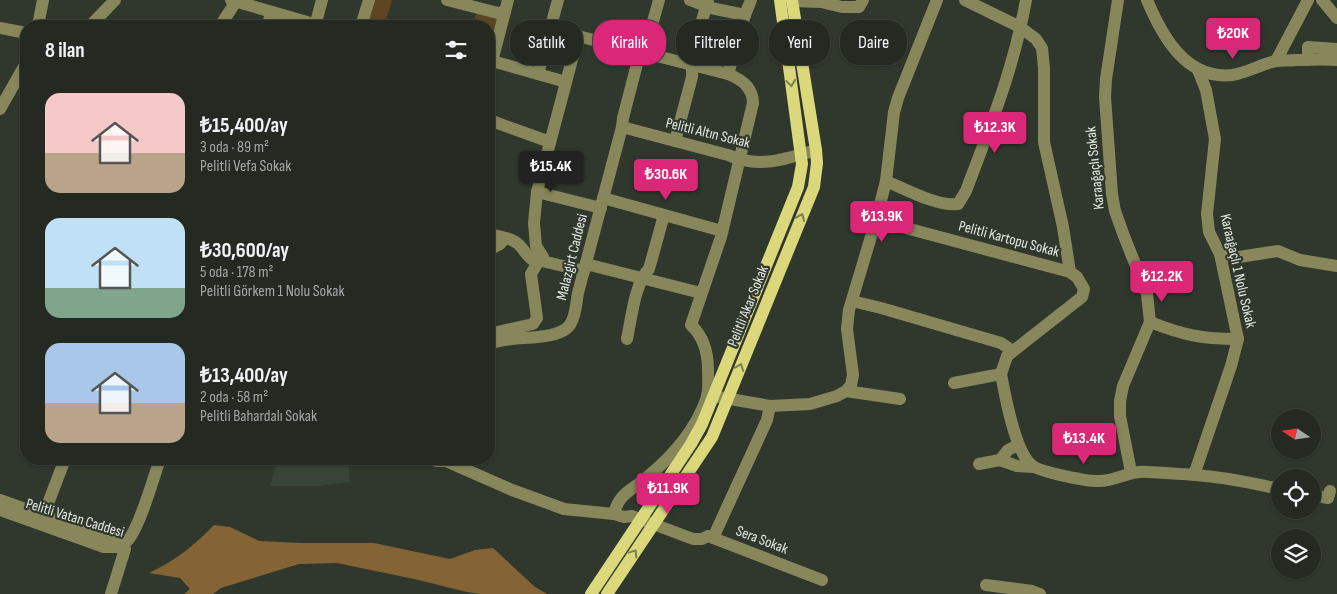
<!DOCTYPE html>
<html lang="tr">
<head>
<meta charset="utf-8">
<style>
  :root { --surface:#242a22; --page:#2c322a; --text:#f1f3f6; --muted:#a3a7a5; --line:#414640; --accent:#db2777 }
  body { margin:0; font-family:"Sofia Sans Condensed",sans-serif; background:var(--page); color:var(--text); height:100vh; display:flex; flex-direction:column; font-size:19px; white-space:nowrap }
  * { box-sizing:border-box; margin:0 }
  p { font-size:16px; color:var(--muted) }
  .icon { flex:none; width:28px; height:28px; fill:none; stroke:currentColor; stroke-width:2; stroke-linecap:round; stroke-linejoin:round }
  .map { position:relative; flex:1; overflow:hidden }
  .sheet { position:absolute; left:20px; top:20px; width:475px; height:445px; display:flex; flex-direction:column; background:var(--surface); border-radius:20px; box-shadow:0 1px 4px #0004,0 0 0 1px var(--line) }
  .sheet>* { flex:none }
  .guide { position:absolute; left:510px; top:20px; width:475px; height:45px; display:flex; gap:10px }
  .needle { width:32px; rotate:283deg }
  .controls { position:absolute; left:1271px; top:409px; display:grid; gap:10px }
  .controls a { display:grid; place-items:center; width:50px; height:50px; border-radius:50%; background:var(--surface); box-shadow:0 1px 4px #0004,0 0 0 1px var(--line); font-size:25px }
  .price { position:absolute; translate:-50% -42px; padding:0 11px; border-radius:5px; background:var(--accent); color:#fff; font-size:16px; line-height:32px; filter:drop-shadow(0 1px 2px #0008) }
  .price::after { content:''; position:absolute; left:50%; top:30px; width:15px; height:11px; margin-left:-8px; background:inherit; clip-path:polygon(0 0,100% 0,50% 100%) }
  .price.active { background:#222; color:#fff }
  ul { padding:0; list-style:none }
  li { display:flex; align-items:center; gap:15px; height:125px; padding:0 25px }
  li span { display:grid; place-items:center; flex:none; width:140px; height:100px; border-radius:15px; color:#555 }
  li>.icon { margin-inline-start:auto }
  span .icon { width:60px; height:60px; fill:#fffc; stroke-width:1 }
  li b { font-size:21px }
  h2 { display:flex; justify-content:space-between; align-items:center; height:60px; padding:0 25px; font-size:21px }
  .tag { padding:0 18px; border-radius:20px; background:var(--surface); box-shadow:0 1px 4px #0004,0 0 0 1px var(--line); font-size:18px; line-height:45px }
  .tag.active { background:var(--accent); color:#fff }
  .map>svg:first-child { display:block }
  .built { fill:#384436 }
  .green { fill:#5e4522 }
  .forest { fill:#846335 }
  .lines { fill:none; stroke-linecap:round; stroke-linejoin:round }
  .minor { stroke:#87875b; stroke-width:12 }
  .major { stroke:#dad87b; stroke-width:12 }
  .oneway { stroke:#7c8051 }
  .labels { text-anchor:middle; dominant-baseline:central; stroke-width:4.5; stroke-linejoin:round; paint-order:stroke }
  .street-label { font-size:15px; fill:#e3e8e2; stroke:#30382e }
</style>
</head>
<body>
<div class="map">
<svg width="1337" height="594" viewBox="0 0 1337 594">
  <rect width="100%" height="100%" fill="#30382e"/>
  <polygon class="built" points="278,459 348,459 350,482 320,486 270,486"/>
  <g class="green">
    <polygon points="370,0 392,0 384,26 362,26"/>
    <polygon points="477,11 499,15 489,54 489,26 472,26"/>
  </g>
  <path class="forest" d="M214,525L230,527L259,541L300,543H374L450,559L475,550L493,548L535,587L547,594H480L467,592L414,579L337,563L299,564L221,588L213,594H184L190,589L180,578L149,573C175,561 195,545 214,525Z"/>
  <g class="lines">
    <g class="minor">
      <polyline points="231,0 321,26"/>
      <polyline points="447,0 498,13 505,12"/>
      <polyline points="690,0 711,8 745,15"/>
      <polyline points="965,0 1020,27 1036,39 1042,48 1044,68 1044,142 1063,227 1070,272"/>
      <polyline points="1118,0 1106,79 1105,97 1112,194 1115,211 1124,236 1147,294 1150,322 1123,386 1120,401 1120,416 1131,472"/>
      <path d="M1147,0C1162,36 1186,80 1232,75C1247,73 1261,64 1276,61C1282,60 1289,61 1295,60C1309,60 1323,59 1337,60"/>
      <polyline points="1322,0 1337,18"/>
      <polyline points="792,1 821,2 842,7 859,7 863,0"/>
      <polyline points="38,26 43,0"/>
      <polyline points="90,26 115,0"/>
      <polyline points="220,26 237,0"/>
      <polyline points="267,26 272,12"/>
      <polyline points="315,26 322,0"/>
      <polyline points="361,26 369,0"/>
      <polyline points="0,28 26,33"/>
      <path d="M550,29L728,74C741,79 753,87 753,103L721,237L691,325C704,337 708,353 708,370C708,378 709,389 707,397C696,430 672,457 646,478C631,491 619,493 614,514"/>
      <polyline points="1308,60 1308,47 1337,49"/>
      <polyline points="492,61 566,82"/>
      <polyline points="1276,61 1308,0"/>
      <polyline points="489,73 508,0"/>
      <polyline points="538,74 558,0"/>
      <polyline points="728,74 745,15 751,0"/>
      <polyline points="0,109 26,63"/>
      <polyline points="489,120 550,142"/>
      <path d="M622,127L728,155C759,169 785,159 816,150"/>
      <polyline points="675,141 692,77 692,55 708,0"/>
      <path d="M886,181C905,189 938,207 958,204L966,191C990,127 1014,68 1026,0"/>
      <polyline points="537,192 601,208"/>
      <polyline points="603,198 722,231"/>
      <polyline points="876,220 886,181 894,112 898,98 937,0"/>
      <path d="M489,234C497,236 509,237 517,243C526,250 528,263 542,261L543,257L536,246L534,223L537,192L578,37"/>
      <polyline points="489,250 500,244 505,238"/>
      <polyline points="1220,254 1239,257 1278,251 1300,260 1337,266"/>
      <polyline points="542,261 584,271"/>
      <polyline points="586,264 701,293"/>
      <polyline points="852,301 881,308 1001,343 1013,351"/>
      <path d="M1150,322C1183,335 1202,339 1238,339"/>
      <polyline points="489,334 533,324 537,318 531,274 538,262"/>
      <path d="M627,339C631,320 635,282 649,269L664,215"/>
      <path d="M489,344C496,341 504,340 512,339C527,337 563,339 571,323C576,314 576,303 578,293L622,127L623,118L637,64L647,43L659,0"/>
      <path d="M954,383L1001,374C1005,395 1015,454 1033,466C1041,472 1089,482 1099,481C1117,481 1129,470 1148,472C1166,473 1186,474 1205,476C1230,478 1255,484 1280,489"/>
      <polyline points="846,391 900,399"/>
      <polyline points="707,395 770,406 810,404 837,396 846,391 851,385 853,375 847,329 849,310 876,220 1070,272 1077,277 1084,289 1082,297 1007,356 1001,374"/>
      <polyline points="770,406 767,420 713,538 822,580"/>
      <polyline points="1018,445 1008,450 1000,460 1017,466 1033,467"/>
      <polyline points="436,461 446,461 512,490 564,509 614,514 624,517 632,516 693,539 702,539 708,536 713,538"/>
      <polyline points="979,464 1000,460"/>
      <polyline points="1194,475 1231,366 1238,339 1220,254 1209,232 1207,214 1215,139 1206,90 1198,70"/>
      <polyline points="1312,495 1328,498 1330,491"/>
      <polyline points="0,500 109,539 114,541 117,547"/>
      <polyline points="0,510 104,547 117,547 125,549 111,594"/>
      <polyline points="41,522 65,459"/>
      <path d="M117,547C120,545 124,543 127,541C139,530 154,476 160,459"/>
      <polyline points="986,585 1032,591 1040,594"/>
    </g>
    <g class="major">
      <polyline points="591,594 691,444 702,424 798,187 802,164 780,0"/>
      <polyline points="607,594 712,437 814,187 817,163 816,150 792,0"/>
    </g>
  </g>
  <defs><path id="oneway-chevron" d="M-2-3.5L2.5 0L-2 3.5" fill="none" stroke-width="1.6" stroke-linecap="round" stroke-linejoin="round" transform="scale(1.25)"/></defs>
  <g class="oneway">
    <use href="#oneway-chevron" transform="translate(791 83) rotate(82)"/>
    <use href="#oneway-chevron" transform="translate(801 217) rotate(-68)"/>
    <use href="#oneway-chevron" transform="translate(740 367) rotate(-68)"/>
    <use href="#oneway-chevron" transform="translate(634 553) rotate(-56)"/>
  </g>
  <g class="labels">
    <g class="street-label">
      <text transform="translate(708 133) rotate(14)">Pelitli Altın Sokak</text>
      <text transform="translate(1095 168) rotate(-96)">Karaağaçlı Sokak</text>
      <text transform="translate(1009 239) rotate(15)">Pelitli Kartopu Sokak</text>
      <text transform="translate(572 257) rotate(-76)">Malazgirt Caddesi</text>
      <text transform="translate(1238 271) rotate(77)">Karaağaçlı 1 Nolu Sokak</text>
      <text transform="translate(748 306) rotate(-68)">Pelitli Akar Sokak</text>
      <text transform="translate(75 518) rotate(17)">Pelitli Vatan Caddesi</text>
      <text transform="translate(762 540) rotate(21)">Sera Sokak</text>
    </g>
  </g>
</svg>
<div class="controls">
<a><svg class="needle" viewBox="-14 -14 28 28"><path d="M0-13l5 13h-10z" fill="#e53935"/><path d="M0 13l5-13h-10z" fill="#a3a7a5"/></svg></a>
<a><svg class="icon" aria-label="locate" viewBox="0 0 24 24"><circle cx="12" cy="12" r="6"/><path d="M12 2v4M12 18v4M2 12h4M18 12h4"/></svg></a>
<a><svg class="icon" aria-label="layers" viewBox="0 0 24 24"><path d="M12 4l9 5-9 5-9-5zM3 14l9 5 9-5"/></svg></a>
</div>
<b class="price" style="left:1233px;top:60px">₺20K</b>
<b class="price" style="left:995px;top:154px">₺12.3K</b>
<b class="price active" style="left:551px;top:193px">₺15.4K</b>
<b class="price" style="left:666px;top:201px">₺30.6K</b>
<b class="price" style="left:882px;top:243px">₺13.9K</b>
<b class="price" style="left:1162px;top:303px">₺12.2K</b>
<b class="price" style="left:1084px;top:465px">₺13.4K</b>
<b class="price" style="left:668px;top:515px">₺11.9K</b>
<div class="guide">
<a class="tag">Satılık</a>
<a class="tag active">Kiralık</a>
<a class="tag">Filtreler</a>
<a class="tag">Yeni</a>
<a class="tag">Daire</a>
</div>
<section class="sheet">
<h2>8 ilan<svg class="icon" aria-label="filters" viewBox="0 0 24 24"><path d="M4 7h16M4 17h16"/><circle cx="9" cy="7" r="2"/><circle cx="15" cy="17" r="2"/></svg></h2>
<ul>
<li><span style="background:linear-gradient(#f6c9c9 60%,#b9a48a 0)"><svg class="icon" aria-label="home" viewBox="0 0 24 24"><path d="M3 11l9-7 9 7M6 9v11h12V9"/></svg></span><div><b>₺15,400/ay</b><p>3 oda · 89 m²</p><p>Pelitli Vefa Sokak</p></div></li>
<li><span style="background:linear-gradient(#bfe0f5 70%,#7fa58c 0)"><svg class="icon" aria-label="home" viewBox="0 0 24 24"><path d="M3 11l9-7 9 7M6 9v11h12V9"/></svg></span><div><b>₺30,600/ay</b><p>5 oda · 178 m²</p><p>Pelitli Görkem 1 Nolu Sokak</p></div></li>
<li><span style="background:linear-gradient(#a9c7e8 60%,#b9a48a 0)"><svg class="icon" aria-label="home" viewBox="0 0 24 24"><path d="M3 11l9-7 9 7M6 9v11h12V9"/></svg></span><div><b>₺13,400/ay</b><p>2 oda · 58 m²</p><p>Pelitli Bahardalı Sokak</p></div></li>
</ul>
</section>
</div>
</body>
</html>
